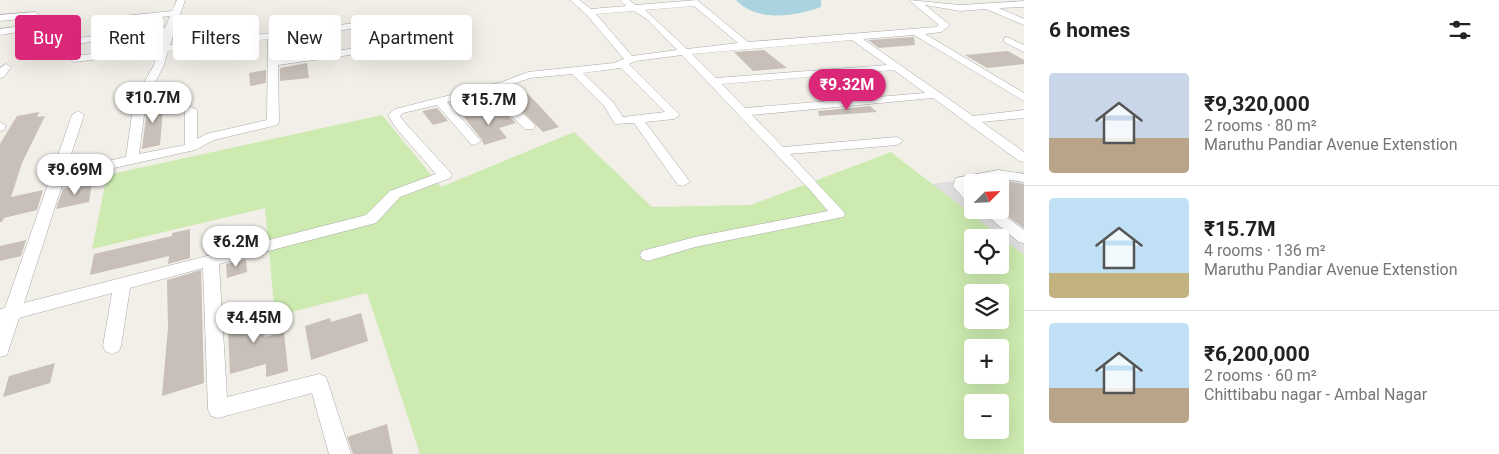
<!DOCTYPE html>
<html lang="en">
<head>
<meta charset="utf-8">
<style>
  :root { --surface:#fff; --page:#f2f2f2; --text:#222; --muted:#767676; --line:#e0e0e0; --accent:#db2777 }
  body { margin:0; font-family:Roboto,sans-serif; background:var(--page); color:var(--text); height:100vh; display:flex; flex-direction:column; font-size:19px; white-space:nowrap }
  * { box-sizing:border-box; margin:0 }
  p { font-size:16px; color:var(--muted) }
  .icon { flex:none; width:28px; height:28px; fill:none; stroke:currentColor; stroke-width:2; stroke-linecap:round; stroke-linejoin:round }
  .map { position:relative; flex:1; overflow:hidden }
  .panel { display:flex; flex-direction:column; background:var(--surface); width:475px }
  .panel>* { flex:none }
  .top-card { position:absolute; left:15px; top:15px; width:475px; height:45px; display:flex; gap:10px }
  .needle { width:32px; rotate:66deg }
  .controls { position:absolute; left:964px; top:174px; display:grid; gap:10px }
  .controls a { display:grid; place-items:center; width:45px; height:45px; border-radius:5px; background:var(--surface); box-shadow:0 5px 20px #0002; font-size:25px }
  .price { position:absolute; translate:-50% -42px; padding:0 11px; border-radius:18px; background:#fff; color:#222; font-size:16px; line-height:32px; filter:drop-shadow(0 1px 2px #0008) }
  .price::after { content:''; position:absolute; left:50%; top:30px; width:15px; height:11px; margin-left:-8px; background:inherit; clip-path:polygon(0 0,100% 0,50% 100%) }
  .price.on { background:var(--accent); color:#fff }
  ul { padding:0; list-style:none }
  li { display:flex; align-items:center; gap:15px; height:125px; padding:0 25px }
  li+li { border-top:1px solid var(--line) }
  li span { display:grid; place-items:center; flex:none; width:140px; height:100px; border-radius:5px; color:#555 }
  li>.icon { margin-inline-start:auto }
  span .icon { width:60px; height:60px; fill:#fffc; stroke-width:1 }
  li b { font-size:21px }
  h2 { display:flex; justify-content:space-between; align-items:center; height:60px; padding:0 25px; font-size:21px }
  .tag { padding:0 18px; border-radius:5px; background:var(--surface); box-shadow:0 5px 20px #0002; font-size:18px; line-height:45px }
  .tag.on { background:var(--accent); color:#fff }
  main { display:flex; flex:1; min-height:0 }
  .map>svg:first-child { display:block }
  .residential { fill:#e0dfdf; fill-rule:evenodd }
  .grass { fill:#cdebb0; fill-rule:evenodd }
  .water { fill:#aad3df }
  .building { fill:#c7bfb8 }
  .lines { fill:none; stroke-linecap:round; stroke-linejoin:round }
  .street-casing { stroke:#a9a9a9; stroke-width:1 }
  .street { fill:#fff; fill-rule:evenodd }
</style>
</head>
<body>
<main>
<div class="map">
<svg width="1024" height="454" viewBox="0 0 1024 454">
  <rect width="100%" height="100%" fill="#f2efe9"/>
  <path class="residential" d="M1024,171V255L932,184ZM972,182H1000V210H972Z"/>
  <path class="grass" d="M382,115L441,187L574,132L652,207L751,205L891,152L1024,255V454H420L367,293L275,316L265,208L92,249L107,175ZM972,238H1000V265H972ZM972,292H1000V320H972ZM972,348H1000V375H972ZM972,402H1000V430H972Z"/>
  <path class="water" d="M736,0H821V7C795,16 758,23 736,0Z"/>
  <g class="building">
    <polygon points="914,37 915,45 879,48 868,40"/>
    <polygon points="304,41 306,53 286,56 284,44"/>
    <polygon points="764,50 787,68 753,71 734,52"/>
    <polygon points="1008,51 1024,60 1024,64 987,68 965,55"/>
    <polygon points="307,63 309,78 280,81 280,68"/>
    <polygon points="266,70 266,83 250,86 249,73"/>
    <polygon points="843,84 858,97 838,98 823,85"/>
    <polygon points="517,85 532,98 559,127 543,132 501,90"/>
    <polygon points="164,98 160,145 142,149 148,101"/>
    <polygon points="870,106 877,112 819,116 818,111"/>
    <polygon points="437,108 448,121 433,125 422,111"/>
    <polygon points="483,111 488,117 505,113 516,123 499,128 507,138 484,145 482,140 463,116"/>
    <polygon points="39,112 37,117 45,116 22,163 11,197 43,190 37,210 4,218 2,222 0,222 0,144 17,116"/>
    <polygon points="1005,181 1024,184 1024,228 1000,210 1000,182"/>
    <polygon points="92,182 89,202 56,209 63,189"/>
    <polygon points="190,229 190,258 168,264 169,256 90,275 94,254 172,236 172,233"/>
    <polygon points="26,240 21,256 0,261 0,246"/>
    <polygon points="246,259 247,272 227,278 226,264"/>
    <polygon points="201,270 204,383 162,396 168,328 167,280"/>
    <polygon points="261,305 265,337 284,332 288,371 266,377 266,364 230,374 228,330 227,331 226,315"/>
    <polygon points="361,313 368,341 311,360 305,326 330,318 331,322"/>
    <polygon points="55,363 50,383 3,397 9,376"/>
    <polygon points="387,424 393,454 353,454 347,437"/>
  </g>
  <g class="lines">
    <defs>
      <g id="street">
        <path d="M177,0H185L170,45L381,20L384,21V25L278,38V59L378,45L383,48L378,51L278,65L279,122L277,125L214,140L195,150L64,179L24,303L366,215L390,191L436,174L396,128L388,115L395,109L502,82L528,72L614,63L624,59L586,14L570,0H579L591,9L626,6L620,0H629L636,5L697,0L748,42L936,27L939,25L909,0L960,5L1024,1V7L999,8L1024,19V25L986,9L960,11L925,5L950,25L941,32L925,34L1024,93V101L914,35L863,39L973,116L1024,110V118L982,122L1024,152V162L1019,161L933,98L752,115L783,147L897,137L903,141L897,145L790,154L843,211L845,214L843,217L695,247L648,261L642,259L640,255L642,251L695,237L828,211L811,191L682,55L636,61L629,64L680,115L674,119L645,122L690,182L683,186L678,185L634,123L615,124L604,106L572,74L530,78L496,90L533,123L535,126L533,129H525L486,92L447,102L481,141L475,145L471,144L437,105L403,113L400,116L405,123L450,172L452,175L450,178L400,197L376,223L219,264L227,397L319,374L326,377L351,454H329L312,393L218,418L211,416L208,409L203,268L130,288L121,346L119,351L112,354L105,351L103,346L112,293L19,318L7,355L0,357V309L5,308L72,115L78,111L84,115L66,170L126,157L134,100L154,65L158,52L74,62L69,59L74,56L160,46L163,33L60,46L55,43L60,40L165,28L170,16L114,23L110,20L114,17L172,11ZM694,6L738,43L687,49L645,10ZM634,11L648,20L677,50L632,56L596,14ZM268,39L267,120L206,134L197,139V110L191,107L187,108L185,110V145L139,154L146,100L164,65L168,51ZM852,40L887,65L716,78L692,54ZM620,68H621L665,112L623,117L613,102L583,73ZM894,70L925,93L745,108L722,84Z"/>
        <polygon points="35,12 39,15 38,17 0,21 0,15"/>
        <polygon points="15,27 20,30 18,32 0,35 0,29"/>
        <polygon points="1007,37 1024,45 1024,52 1004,42 1004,38"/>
        <polygon points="6,64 11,67 4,77 0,78 0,68"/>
        <polygon points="0,122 6,126 4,130 0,131"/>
        <polygon points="998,170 1024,174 1024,182 998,178 967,184 972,191 972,204 967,202 953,186 956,178"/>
        <polygon points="980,210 997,210 1024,230 1024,243 1019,242"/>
      </g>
    </defs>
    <use href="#street" class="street-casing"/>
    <use href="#street" class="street"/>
  </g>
</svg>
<div class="controls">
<a><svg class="needle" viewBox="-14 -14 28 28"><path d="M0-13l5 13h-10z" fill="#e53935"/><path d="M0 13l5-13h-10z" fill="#767676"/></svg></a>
<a><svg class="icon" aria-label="locate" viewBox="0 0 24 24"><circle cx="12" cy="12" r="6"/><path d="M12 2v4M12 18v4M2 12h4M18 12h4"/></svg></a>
<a><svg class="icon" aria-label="layers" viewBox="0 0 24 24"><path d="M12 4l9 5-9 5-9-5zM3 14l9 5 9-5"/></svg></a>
<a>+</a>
<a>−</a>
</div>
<b class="price on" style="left:847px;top:111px">₹9.32M</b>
<b class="price" style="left:153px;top:124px">₹10.7M</b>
<b class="price" style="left:489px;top:126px">₹15.7M</b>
<b class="price" style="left:75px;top:196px">₹9.69M</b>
<b class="price" style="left:236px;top:268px">₹6.2M</b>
<b class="price" style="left:254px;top:344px">₹4.45M</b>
<div class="top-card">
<a class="tag on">Buy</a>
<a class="tag">Rent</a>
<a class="tag">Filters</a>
<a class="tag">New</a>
<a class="tag">Apartment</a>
</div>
</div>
<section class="panel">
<h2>6 homes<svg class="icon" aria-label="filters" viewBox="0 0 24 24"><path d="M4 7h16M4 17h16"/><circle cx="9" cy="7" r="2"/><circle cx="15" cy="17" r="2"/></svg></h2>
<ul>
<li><span style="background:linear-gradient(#c9d6e8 65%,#b9a48a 0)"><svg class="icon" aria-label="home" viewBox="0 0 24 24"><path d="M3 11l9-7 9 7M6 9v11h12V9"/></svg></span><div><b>₹9,320,000</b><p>2 rooms · 80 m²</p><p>Maruthu Pandiar Avenue Extenstion</p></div></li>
<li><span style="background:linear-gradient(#bfe0f5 75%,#c2b280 0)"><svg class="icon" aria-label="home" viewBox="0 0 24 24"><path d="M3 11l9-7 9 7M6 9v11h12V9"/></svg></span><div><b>₹15.7M</b><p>4 rooms · 136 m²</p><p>Maruthu Pandiar Avenue Extenstion</p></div></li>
<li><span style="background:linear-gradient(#bfe0f5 65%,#b9a48a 0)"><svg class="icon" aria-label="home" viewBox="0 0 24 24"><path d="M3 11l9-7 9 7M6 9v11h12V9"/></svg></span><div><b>₹6,200,000</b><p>2 rooms · 60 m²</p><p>Chittibabu nagar - Ambal Nagar</p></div></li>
</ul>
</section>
</main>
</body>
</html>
